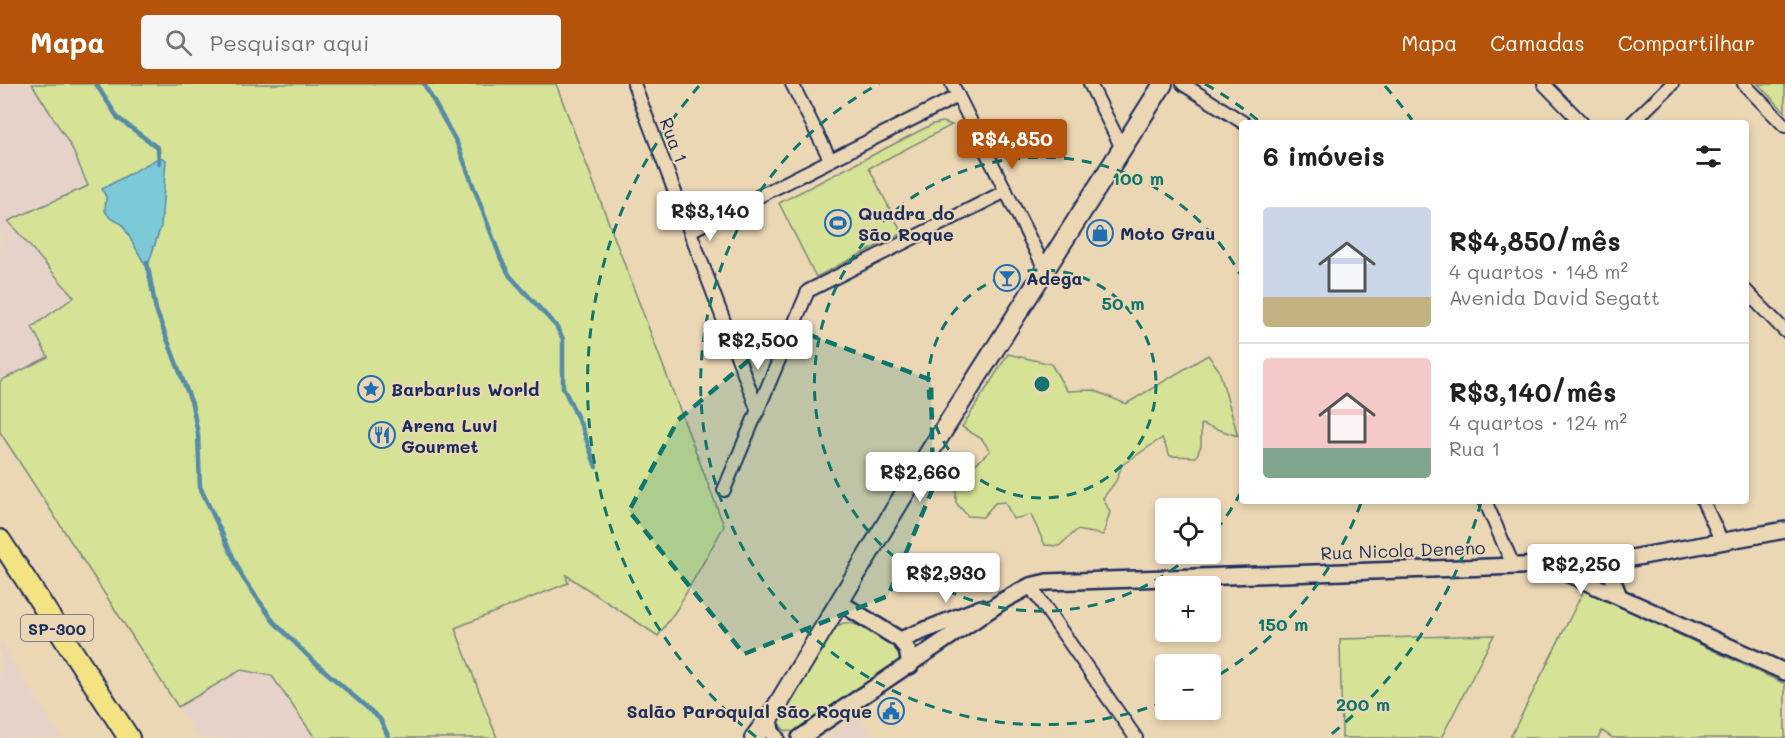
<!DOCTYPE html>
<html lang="pt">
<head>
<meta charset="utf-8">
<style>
  :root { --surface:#fff; --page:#f6f6f6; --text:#202124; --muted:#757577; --line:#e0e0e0; --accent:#b45309 }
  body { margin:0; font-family:Mali,sans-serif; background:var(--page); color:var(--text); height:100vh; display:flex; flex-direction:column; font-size:22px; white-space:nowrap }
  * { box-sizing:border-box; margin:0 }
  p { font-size:20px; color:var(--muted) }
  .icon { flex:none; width:33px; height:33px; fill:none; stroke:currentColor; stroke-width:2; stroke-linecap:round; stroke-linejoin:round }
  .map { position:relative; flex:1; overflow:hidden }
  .side { position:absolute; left:1239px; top:36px; width:510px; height:384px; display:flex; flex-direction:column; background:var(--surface); border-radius:6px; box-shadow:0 3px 9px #0003 }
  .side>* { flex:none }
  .fabs { position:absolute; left:1155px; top:414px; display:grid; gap:12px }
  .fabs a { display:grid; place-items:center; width:66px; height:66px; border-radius:6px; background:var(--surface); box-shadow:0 3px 9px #0003; font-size:30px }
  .price { position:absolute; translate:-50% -51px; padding:0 14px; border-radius:6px; background:#fff; color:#222; font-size:20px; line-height:39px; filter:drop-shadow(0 2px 3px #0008) }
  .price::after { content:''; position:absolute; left:50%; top:36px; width:18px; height:14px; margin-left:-9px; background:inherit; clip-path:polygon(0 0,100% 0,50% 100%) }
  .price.active { background:var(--accent); color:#fff }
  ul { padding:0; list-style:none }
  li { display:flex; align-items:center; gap:18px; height:150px; padding:0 24px }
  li+li { border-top:2px solid var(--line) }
  li span { display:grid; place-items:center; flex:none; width:168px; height:120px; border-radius:6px; color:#555 }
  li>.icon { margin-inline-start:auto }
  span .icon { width:72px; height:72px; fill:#fffc; stroke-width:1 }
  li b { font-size:26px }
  h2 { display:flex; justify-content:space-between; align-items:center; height:72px; padding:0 24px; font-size:26px }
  header { display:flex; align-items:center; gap:36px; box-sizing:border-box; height:84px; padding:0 30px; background:var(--accent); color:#fff }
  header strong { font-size:28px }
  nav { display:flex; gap:33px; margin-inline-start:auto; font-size:21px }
  .search { width:420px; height:54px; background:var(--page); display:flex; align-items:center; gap:15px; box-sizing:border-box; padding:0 21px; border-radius:6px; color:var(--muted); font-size:22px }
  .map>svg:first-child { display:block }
  .built { fill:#e6d2c8 }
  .green { fill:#d6e295; stroke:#78887a; stroke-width:1.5 }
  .water { fill:#7bc9d8; stroke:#558ba7; stroke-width:1.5 }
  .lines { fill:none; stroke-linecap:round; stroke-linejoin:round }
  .stream { stroke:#558ba7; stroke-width:4.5 }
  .minor-casing { stroke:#1b2f5e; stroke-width:16 }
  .tertiary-casing { stroke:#1b2f5e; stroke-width:20 }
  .secondary-casing { stroke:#1b2f5e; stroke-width:22 }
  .primary-casing { stroke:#1b2f5e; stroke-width:24 }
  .minor { stroke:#ecd7b5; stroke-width:12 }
  .tertiary { stroke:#ecd7b5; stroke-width:15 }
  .secondary { stroke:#ecd7b5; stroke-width:18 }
  .primary { stroke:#f4e382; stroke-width:20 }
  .marked { fill:#0f766e; fill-opacity:0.2; stroke:#0f766e; stroke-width:4.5; stroke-dasharray:12 8; stroke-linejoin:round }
  .ring { fill:none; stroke:#0f766e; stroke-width:3; stroke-dasharray:10 8 }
  .labels { text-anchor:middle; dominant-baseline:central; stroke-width:4.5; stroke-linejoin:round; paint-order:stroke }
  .shield { fill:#ecd7b5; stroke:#5a6178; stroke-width:1.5 }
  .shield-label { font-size:16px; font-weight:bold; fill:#1b2f5e }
  .street-label { font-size:18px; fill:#1b2f5e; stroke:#ecd7b5 }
  .poi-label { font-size:18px; font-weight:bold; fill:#1b2f5e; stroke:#ecd7b5; text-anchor:start }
  .centre { fill:#0f766e; stroke:#ecd7b5; stroke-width:3 }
  .ring-label { font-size:18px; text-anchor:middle; font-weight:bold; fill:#0f766e; stroke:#ecd7b5; stroke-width:4.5; stroke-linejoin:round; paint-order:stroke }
</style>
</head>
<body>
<header>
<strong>Mapa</strong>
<div class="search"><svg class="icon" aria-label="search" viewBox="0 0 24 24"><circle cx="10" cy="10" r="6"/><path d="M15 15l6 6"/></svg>Pesquisar aqui</div>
<nav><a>Mapa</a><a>Camadas</a><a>Compartilhar</a></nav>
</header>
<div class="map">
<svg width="1785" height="654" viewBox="0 0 1785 654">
  <rect width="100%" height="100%" fill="#ecd7b5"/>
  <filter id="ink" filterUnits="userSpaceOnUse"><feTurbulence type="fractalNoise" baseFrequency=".0167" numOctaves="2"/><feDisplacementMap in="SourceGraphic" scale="12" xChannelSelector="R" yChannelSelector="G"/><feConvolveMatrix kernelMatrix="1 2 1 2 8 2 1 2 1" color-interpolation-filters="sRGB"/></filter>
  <g filter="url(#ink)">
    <g class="built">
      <polygon points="0,0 32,0 72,64 88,102 9,137 74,213 48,273 0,297"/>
      <polygon points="0,557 62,654 0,654"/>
      <polygon points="241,586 272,592 315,654 198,654 178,623"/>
      <polygon points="858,631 873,654 823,654"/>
    </g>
    <g class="green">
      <polygon points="32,0 556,0 724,442 677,525 658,552 566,491 568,499 455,544 497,654 315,654 272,592 241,586 178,623 0,348 0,297 48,273 32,243 74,213 8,137 88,102 72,64"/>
      <polygon points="1758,0 1785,0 1785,28"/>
      <polygon points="943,38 952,41 869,84 902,149 816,193 779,119 933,40"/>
      <polygon points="1008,270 1051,280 1067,307 1093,306 1126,320 1208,271 1219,286 1238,352 1201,340 1201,362 1196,373 1170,372 1162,354 1122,381 1116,397 1103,414 1110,428 1103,451 1077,446 1059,462 1045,461 1031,431 1013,435 1005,418 995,419 983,433 968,432 956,419 956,397 990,367 982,355 962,343"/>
      <polygon points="1584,506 1785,600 1785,654 1613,654 1602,647 1598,654 1510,654"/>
      <path d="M843,539C857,537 898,559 901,572L899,579L794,648L784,646L780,641L781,634L833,545Z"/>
      <polygon points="1494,551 1441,654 1342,654 1340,555"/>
    </g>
    <polygon class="water" points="160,73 166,76 161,142 147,184 122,140 110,134 105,127 106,113 102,105"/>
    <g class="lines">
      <g class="stream">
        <polyline points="96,0 118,34 158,64 159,79"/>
        <polyline points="424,0 457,59 501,175 510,192 556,242 563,255 563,303 582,343 596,383"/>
        <polyline points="147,178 156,226 192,320 198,350 200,403 243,494 274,538 310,574 380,635 389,654"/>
      </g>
      <defs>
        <g id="minor">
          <polyline points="634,0 758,327"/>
          <polyline points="792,0 830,75"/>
          <polyline points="952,0 1045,185"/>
          <polyline points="1090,0 1122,64"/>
          <polyline points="1183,0 1244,39"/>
          <polyline points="1544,0 1582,39"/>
          <polyline points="1744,0 1785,42"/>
          <polyline points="1632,39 1672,0"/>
          <polyline points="690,147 958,12"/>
          <polyline points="1746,207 1785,247"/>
          <polyline points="724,406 808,207 1006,107"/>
          <polyline points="1485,417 1513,481"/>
          <polyline points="1703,417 1722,458"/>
          <polyline points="1030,502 1136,654"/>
        </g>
        <g id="tertiary">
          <polyline points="1613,476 1613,497 1618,510"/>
          <polyline points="1560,482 1626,475 1785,446"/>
          <polyline points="839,518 900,556 907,565 910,582"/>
          <polyline points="900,556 981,524"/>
          <polyline points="769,635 771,647 776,654"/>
          <polyline points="800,654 1004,516 1030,502 1047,498 1549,481 1785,588"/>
        </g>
        <polyline id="secondary" points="754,654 774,627 927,372 1163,0"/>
        <polyline id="primary" points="0,456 129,654"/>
      </defs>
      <use href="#minor" class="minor-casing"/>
      <use href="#tertiary" class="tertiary-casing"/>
      <use href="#secondary" class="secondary-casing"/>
      <use href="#primary" class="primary-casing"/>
      <use href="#minor" class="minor"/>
      <use href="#tertiary" class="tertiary"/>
      <use href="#secondary" class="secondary"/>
      <use href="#primary" class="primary"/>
    </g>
  </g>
  <path class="marked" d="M788,243L931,296L933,404L888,512L744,570L629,427L678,336Z"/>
  <g class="ring">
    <circle cx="1042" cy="300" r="114"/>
    <path d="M1241 408A227 227 0 0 1 1211 452M1192 470A227 227 0 1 1 1241 192"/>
    <path d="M1361 419A341 341 0 0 1 1212 595M1164 618A341 341 0 0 1 879 0M1205 0A341 341 0 0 1 1261 39"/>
    <path d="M1481 418A454 454 0 0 1 1328 653M756 653A454 454 0 0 1 699 2M1385 2A454 454 0 0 1 1412 36"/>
  </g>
  <defs>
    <symbol id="stadium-ring" viewBox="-11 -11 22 22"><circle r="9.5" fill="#ecd7b5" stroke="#1f6fb2" stroke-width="1.5"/><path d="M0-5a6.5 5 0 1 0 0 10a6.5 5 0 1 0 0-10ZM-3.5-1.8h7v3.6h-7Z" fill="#1f6fb2"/></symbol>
    <symbol id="shop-ring" viewBox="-11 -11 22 22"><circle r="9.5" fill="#ecd7b5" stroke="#1f6fb2" stroke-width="1.5"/><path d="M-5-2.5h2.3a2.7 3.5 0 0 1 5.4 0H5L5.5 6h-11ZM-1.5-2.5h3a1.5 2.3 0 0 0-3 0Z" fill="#1f6fb2"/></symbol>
    <symbol id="bar-ring" viewBox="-11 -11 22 22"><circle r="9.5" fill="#ecd7b5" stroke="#1f6fb2" stroke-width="1.5"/><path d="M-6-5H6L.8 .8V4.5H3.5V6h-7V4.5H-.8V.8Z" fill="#1f6fb2"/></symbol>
    <symbol id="sight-ring" viewBox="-11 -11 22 22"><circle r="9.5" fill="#ecd7b5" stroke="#1f6fb2" stroke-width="1.5"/><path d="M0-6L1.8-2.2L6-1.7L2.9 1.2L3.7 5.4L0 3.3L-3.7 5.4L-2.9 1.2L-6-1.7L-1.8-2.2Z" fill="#1f6fb2"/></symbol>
    <symbol id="restaurant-ring" viewBox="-11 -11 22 22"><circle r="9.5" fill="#ecd7b5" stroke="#1f6fb2" stroke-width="1.5"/><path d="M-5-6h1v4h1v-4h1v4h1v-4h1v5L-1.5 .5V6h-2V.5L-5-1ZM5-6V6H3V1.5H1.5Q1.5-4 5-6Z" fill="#1f6fb2"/></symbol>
    <symbol id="civic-ring" viewBox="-11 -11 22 22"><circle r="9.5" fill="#ecd7b5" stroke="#1f6fb2" stroke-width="1.5"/><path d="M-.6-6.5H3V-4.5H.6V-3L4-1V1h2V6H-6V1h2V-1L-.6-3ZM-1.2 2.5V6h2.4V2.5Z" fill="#1f6fb2"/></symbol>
  </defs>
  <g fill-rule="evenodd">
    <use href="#stadium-ring" x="823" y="124" width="30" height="30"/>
    <use href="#shop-ring" x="1085" y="134" width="30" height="30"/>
    <use href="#bar-ring" x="992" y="179" width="30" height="30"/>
    <use href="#sight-ring" x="356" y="290" width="30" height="30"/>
    <use href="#restaurant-ring" x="367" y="336" width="30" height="30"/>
    <use href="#civic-ring" x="876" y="612" width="30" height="30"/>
  </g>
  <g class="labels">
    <rect class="shield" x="21" y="531" width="72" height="26" rx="4.5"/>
    <g class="shield-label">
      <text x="57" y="544">SP-300</text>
    </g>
    <g class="street-label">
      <text transform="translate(674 56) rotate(69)">Rua 1</text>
      <text transform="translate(1403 466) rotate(-2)">Rua Nicola Deneno</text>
    </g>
    <g class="poi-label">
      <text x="858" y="129">Quadra do<tspan x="858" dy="21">São Roque</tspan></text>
      <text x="1120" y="149">Moto Grau</text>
      <text x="1026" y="194">Adega</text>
      <text x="391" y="305">Barbarius World</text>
      <text x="401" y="341">Arena Luvi<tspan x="401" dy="21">Gourmet</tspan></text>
      <text x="872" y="627" text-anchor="end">Salão Paroquial São Roque</text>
    </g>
  </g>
  <circle cx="1042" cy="300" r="9" class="centre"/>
  <g class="ring-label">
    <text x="1138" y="101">100 m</text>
    <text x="1123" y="226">50 m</text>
    <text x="1283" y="547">150 m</text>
    <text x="1363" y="627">200 m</text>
  </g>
</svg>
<div class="fabs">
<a><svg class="icon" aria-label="locate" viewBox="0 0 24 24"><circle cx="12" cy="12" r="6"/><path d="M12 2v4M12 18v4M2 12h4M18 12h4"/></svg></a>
<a>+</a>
<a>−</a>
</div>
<b class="price active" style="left:1012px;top:86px">R$4,850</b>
<b class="price" style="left:710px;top:158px">R$3,140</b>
<b class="price" style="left:758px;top:287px">R$2,500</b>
<b class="price" style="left:920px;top:419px">R$2,660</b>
<b class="price" style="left:1581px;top:511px">R$2,250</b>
<b class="price" style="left:946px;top:520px">R$2,930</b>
<section class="side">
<h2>6 imóveis<svg class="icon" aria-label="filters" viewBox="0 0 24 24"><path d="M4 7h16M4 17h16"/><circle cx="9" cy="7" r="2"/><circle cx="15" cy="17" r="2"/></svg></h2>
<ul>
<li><span style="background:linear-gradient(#c9d6e8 75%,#c2b280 0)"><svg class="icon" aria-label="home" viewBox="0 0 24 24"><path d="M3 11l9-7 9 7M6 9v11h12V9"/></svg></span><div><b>R$4,850/mês</b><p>4 quartos · 148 m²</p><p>Avenida David Segatt</p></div></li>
<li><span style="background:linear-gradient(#f6c9c9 75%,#7fa58c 0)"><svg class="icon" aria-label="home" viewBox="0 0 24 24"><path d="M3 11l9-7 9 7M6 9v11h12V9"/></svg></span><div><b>R$3,140/mês</b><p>4 quartos · 124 m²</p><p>Rua 1</p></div></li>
</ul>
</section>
</div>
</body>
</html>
